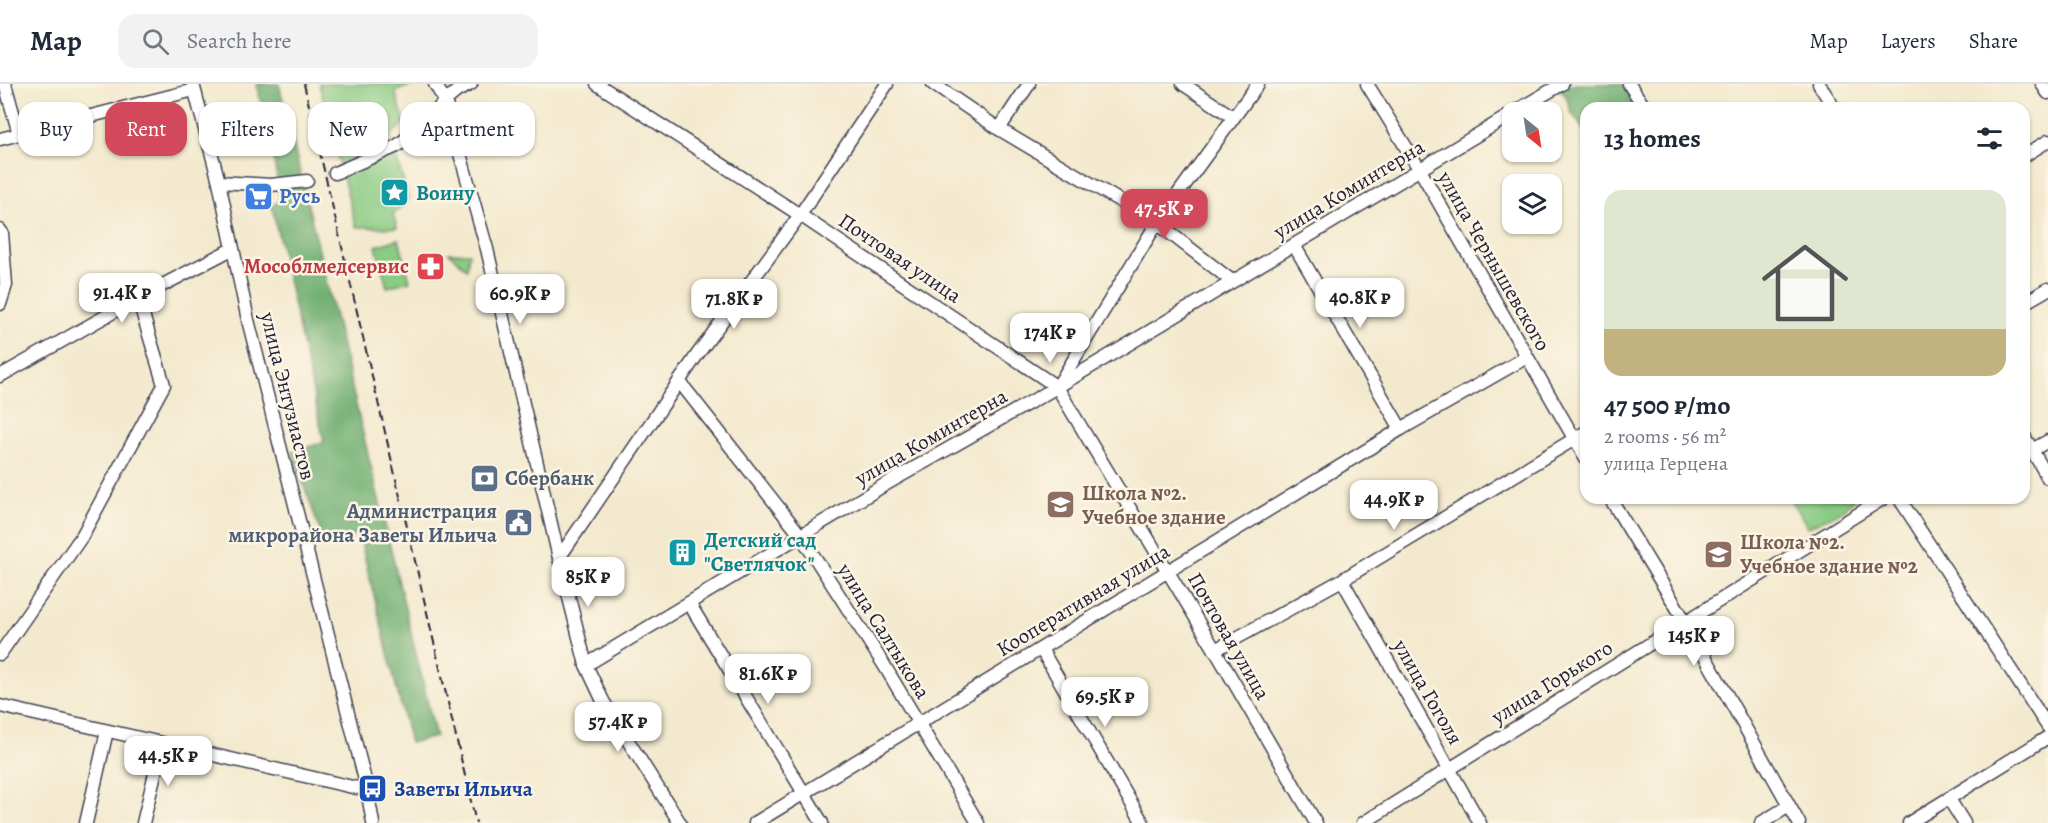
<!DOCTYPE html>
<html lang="en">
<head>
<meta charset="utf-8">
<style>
  :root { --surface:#fff; --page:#f2f2f3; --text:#1f2937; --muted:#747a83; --line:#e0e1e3; --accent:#d1495b }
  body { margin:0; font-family:Alegreya,serif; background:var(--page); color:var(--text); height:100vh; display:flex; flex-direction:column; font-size:22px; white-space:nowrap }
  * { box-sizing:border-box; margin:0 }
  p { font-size:20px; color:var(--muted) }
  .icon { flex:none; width:33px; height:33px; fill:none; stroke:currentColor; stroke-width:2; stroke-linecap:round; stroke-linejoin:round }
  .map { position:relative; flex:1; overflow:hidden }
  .side { position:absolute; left:1580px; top:18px; width:450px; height:402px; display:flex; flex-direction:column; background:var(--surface); border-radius:18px; box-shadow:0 2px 4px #0004 }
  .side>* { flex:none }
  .hud { position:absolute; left:18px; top:18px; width:570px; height:54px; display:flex; gap:12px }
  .needle { width:39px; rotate:150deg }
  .controls { position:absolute; left:1502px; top:18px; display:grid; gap:12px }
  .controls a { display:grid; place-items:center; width:60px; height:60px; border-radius:12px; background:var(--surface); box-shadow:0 2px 4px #0004; font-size:30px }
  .price { position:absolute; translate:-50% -51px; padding:0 14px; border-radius:12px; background:#fff; color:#222; font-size:20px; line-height:39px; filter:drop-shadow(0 2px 3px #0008) }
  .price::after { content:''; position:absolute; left:50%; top:36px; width:18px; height:14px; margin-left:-9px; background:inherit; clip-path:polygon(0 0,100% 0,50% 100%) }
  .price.on { background:var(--accent); color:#fff }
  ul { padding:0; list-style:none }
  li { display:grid; align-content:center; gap:12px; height:318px; padding:0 24px }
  li span { display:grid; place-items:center; height:186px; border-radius:18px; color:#555 }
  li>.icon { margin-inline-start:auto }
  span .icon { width:108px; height:108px; fill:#fffc; stroke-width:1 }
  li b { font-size:26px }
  h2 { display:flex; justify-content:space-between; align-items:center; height:72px; padding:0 24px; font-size:26px }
  .pill { padding:0 21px; border-radius:18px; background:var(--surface); box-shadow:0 2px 4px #0004; font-size:21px; line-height:54px }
  .pill.on { background:var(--accent); color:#fff }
  header { display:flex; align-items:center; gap:36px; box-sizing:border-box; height:84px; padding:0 30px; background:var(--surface); border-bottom:2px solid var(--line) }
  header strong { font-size:28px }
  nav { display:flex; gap:33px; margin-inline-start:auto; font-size:21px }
  .search { width:420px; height:54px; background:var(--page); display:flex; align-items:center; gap:15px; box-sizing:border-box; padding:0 21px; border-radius:18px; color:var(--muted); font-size:22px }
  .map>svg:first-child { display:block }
  .green { fill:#8acb83; stroke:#56765f; stroke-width:1.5 }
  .forest { fill:#6faf71; stroke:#486856; stroke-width:1.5 }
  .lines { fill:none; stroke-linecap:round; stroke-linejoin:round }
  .minor-casing { stroke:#414051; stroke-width:15 }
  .minor { stroke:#fff; stroke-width:12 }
  .rail { stroke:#22223b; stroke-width:2; stroke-dasharray:9 4.5; stroke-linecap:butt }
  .labels { text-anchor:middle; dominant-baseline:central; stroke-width:5; stroke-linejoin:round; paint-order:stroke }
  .street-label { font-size:21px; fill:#22223b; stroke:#fcf5e5 }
  .culture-label { font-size:21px; font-weight:bold; fill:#0d838f; stroke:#fcf5e5; text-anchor:start }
  .shop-label { font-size:21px; font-weight:bold; fill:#366cbe; stroke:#fcf5e5; text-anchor:start }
  .health-label { font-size:21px; font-weight:bold; fill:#be3a42; stroke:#fcf5e5; text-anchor:end }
  .service-label { font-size:21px; font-weight:bold; fill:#4e5e75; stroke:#fcf5e5; text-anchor:start }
  .education-label { font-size:21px; font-weight:bold; fill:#785e54; stroke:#fcf5e5; text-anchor:start }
  .transit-label { font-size:21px; font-weight:bold; fill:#164399; stroke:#fcf5e5; text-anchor:start }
</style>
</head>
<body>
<header>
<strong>Map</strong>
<div class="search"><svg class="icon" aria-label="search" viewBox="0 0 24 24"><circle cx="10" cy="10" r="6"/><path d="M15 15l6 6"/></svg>Search here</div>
<nav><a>Map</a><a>Layers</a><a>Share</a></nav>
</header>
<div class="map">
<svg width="2048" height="739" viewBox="0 0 2048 739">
  <rect width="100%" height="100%" fill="#fcf5e5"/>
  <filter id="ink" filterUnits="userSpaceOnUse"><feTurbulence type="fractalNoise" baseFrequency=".0167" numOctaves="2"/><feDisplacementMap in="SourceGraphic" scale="12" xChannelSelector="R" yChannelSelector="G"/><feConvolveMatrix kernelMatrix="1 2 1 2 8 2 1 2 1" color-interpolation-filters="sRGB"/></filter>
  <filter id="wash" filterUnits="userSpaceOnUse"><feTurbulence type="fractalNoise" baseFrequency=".008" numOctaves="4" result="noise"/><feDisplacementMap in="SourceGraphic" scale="24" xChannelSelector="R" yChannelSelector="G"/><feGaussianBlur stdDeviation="1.35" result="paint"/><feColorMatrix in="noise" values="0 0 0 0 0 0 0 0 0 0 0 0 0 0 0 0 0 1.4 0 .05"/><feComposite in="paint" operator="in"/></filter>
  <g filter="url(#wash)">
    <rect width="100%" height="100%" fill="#f3e9ce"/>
    <g class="green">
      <polygon points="319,0 415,0 395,7 405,39 390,52 409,116 393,130 397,144 356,143"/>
      <polygon points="399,155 410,197 387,203 376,162"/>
      <polygon points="449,169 469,169 467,185"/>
      <polygon points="1789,414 1855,414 1844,426 1808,443"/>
    </g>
    <g class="forest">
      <polygon points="256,0 279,0 436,653 410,659 359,450 324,458 292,368 324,358 272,123 280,115 279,105 267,41"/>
      <polygon points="1565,0 1622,0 1637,24 1586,24 1585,48 1571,28 1566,12 1557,4"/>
    </g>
  </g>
  <g filter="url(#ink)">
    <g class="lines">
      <defs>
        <g id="minor">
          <polyline points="5,0 19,50"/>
          <polyline points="193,0 219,98 248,236 366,700 373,739"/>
          <polyline points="435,0 445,17 487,165 559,474 586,581 603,617 680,739"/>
          <polyline points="597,0 800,131 1057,303 1215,566 1316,739"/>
          <polyline points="933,0 999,45 1157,139 1232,197"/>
          <polyline points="1183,0 1233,33"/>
          <polyline points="1367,0 1420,86 1586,375"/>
          <polyline points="1629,0 1645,24"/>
          <polyline points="1819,0 1834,24"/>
          <polyline points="2042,0 2048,9"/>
          <polyline points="1514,28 1562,0"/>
          <polyline points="999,45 1029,0"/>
          <polyline points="0,55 194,6"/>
          <polyline points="2024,72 2048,57"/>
          <polyline points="335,89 397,62 425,40 445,17 457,7 471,0"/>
          <polyline points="219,98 271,101 307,97"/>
          <polyline points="0,146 2,149 6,201 0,220"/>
          <polyline points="1294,161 1401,345"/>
          <polyline points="2024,219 2048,205"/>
          <polyline points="0,292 138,214 232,165"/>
          <polyline points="679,297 801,452 884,581 978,739"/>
          <polyline points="1059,300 1157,139 1258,0"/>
          <polyline points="2024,352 2048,394"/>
          <polyline points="2032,366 2048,357"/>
          <polyline points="1610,414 1685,537 1799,739"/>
          <polyline points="1899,414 2048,643"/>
          <polyline points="559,474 697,271 800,131 887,0"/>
          <polyline points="1342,496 1480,739"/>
          <polyline points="689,519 822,739"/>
          <polyline points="1041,565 1143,739"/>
          <polyline points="1215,566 1342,496 1586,348"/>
          <polyline points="0,570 82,452 164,301 138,214"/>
          <polyline points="586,581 881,403 1057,303 1512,30"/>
          <polyline points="0,622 357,704 366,700"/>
          <polyline points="1949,715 1964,739"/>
          <polyline points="86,739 107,647"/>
          <polyline points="143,739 162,660"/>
          <polyline points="755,739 1401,345 1527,273"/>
          <polyline points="1363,739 1884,414"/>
          <polyline points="1761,739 1789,722"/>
          <polyline points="1909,739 2048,653"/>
        </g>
      </defs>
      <use href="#minor" class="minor-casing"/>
      <use href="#minor" class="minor"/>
      <polyline class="rail" points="304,0 476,739"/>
    </g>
  </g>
  <defs>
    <symbol id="sight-square" viewBox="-11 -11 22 22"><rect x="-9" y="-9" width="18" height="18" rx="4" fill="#0f9aa8" stroke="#fcf5e5"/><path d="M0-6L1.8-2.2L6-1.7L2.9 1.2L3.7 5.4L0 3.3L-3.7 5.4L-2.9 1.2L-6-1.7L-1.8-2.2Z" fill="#fff"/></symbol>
    <symbol id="supermarket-square" viewBox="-11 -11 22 22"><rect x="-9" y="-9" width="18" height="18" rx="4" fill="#3f7fe0" stroke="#fcf5e5"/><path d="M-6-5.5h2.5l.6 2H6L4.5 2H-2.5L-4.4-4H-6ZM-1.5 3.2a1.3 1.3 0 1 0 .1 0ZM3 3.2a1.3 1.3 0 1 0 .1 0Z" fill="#fff"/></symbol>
    <symbol id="pharmacy-square" viewBox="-11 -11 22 22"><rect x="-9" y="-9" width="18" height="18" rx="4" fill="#e0444e" stroke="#fcf5e5"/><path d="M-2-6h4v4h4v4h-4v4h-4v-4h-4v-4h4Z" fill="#fff"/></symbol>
    <symbol id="bank-square" viewBox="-11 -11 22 22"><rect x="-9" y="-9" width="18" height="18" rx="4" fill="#5c6f8a" stroke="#fcf5e5"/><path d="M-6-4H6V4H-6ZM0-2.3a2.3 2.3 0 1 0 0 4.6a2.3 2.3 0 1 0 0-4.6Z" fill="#fff"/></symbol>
    <symbol id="school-square" viewBox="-11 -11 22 22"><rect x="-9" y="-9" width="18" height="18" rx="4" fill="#8d6e63" stroke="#fcf5e5"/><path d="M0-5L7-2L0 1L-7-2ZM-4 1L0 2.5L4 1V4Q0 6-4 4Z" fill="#fff"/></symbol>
    <symbol id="civic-square" viewBox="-11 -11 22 22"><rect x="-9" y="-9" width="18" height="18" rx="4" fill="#5c6f8a" stroke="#fcf5e5"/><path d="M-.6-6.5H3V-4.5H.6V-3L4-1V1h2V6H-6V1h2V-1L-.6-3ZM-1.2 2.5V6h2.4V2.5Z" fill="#fff"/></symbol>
    <symbol id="building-square" viewBox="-11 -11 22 22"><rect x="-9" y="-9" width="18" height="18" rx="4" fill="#0f9aa8" stroke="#fcf5e5"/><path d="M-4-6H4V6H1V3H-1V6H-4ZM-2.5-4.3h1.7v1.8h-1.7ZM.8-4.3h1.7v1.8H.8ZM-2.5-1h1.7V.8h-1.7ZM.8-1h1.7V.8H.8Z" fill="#fff"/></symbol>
    <symbol id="bus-square" viewBox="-11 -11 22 22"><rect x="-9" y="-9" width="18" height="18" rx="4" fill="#1a4fb4" stroke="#fcf5e5"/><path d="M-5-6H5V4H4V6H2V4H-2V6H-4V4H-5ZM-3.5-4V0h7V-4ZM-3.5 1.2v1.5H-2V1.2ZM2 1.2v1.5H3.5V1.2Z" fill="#fff"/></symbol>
  </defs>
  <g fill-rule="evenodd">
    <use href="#sight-square" x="378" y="92" width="33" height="33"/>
    <use href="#supermarket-square" x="242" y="96" width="33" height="33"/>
    <use href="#pharmacy-square" x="414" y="166" width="33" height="33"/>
    <use href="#bank-square" x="468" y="378" width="33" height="33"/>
    <use href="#school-square" x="1044" y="404" width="33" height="33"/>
    <use href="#civic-square" x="502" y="422" width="33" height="33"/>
    <use href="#building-square" x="666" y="452" width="33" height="33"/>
    <use href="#school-square" x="1702" y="454" width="33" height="33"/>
    <use href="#bus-square" x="356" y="688" width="33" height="33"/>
  </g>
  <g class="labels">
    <g class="street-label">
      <text transform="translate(1349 105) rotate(-31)">улица Коминтерна</text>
      <text transform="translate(900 174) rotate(34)">Почтовая улица</text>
      <text transform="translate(1494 177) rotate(60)">улица Чернышевского</text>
      <text transform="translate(288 312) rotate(76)">улица Энтузиастов</text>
      <text transform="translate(931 353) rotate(-30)">улица Коминтерна</text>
      <text transform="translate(1083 516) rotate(-31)">Кооперативная улица</text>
      <text transform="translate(884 547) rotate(58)">улица Салтыкова</text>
      <text transform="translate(1229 552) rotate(60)">Почтовая улица</text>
      <text transform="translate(1552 598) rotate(-32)">улица Горького</text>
      <text transform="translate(1428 608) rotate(60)">улица Гоголя</text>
    </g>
    <g class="culture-label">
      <text x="416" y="109">Воину</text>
      <text x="704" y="456">Детский сад<tspan x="704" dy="24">"Светлячок"</tspan></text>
    </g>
    <g class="shop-label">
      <text x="279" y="112">Русь</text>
    </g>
    <g class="health-label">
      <text x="409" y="182">Мособлмедсервис</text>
    </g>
    <g class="service-label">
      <text x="505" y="394">Сбербанк</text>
      <text x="497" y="427" text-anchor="end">Администрация<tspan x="497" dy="24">микрорайона Заветы Ильича</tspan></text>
    </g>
    <g class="education-label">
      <text x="1082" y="409">Школа №2.<tspan x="1082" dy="24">Учебное здание</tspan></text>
      <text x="1740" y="458">Школа №2.<tspan x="1740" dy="24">Учебное здание №2</tspan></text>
    </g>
    <g class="transit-label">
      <text x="394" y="705">Заветы Ильича</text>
    </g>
  </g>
</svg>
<div class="controls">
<a><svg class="needle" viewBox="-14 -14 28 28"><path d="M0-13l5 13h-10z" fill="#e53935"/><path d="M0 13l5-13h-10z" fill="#747a83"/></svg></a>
<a><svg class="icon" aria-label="layers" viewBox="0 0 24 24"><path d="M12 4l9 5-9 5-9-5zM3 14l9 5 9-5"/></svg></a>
</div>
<b class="price on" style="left:1164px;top:156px">47.5K ₽</b>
<b class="price" style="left:122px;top:240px">91.4K ₽</b>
<b class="price" style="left:520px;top:241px">60.9K ₽</b>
<b class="price" style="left:1360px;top:245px">40.8K ₽</b>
<b class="price" style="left:734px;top:246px">71.8K ₽</b>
<b class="price" style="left:1050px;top:280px">174K ₽</b>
<b class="price" style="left:1394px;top:447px">44.9K ₽</b>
<b class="price" style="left:588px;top:524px">85K ₽</b>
<b class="price" style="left:1694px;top:583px">145K ₽</b>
<b class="price" style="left:768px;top:621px">81.6K ₽</b>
<b class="price" style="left:1105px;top:644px">69.5K ₽</b>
<b class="price" style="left:618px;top:669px">57.4K ₽</b>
<b class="price" style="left:168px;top:703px">44.5K ₽</b>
<div class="hud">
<a class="pill">Buy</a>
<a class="pill on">Rent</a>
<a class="pill">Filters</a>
<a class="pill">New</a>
<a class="pill">Apartment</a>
</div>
<section class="side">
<h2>13 homes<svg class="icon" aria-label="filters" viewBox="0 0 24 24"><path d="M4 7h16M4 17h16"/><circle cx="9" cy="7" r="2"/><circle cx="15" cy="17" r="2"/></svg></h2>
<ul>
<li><span style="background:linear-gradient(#dfe7d0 75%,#c2b280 0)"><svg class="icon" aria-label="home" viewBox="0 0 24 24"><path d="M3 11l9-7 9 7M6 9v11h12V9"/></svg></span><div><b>47 500 ₽/mo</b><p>2 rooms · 56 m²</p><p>улица Герцена</p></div></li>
</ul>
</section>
</div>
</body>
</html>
